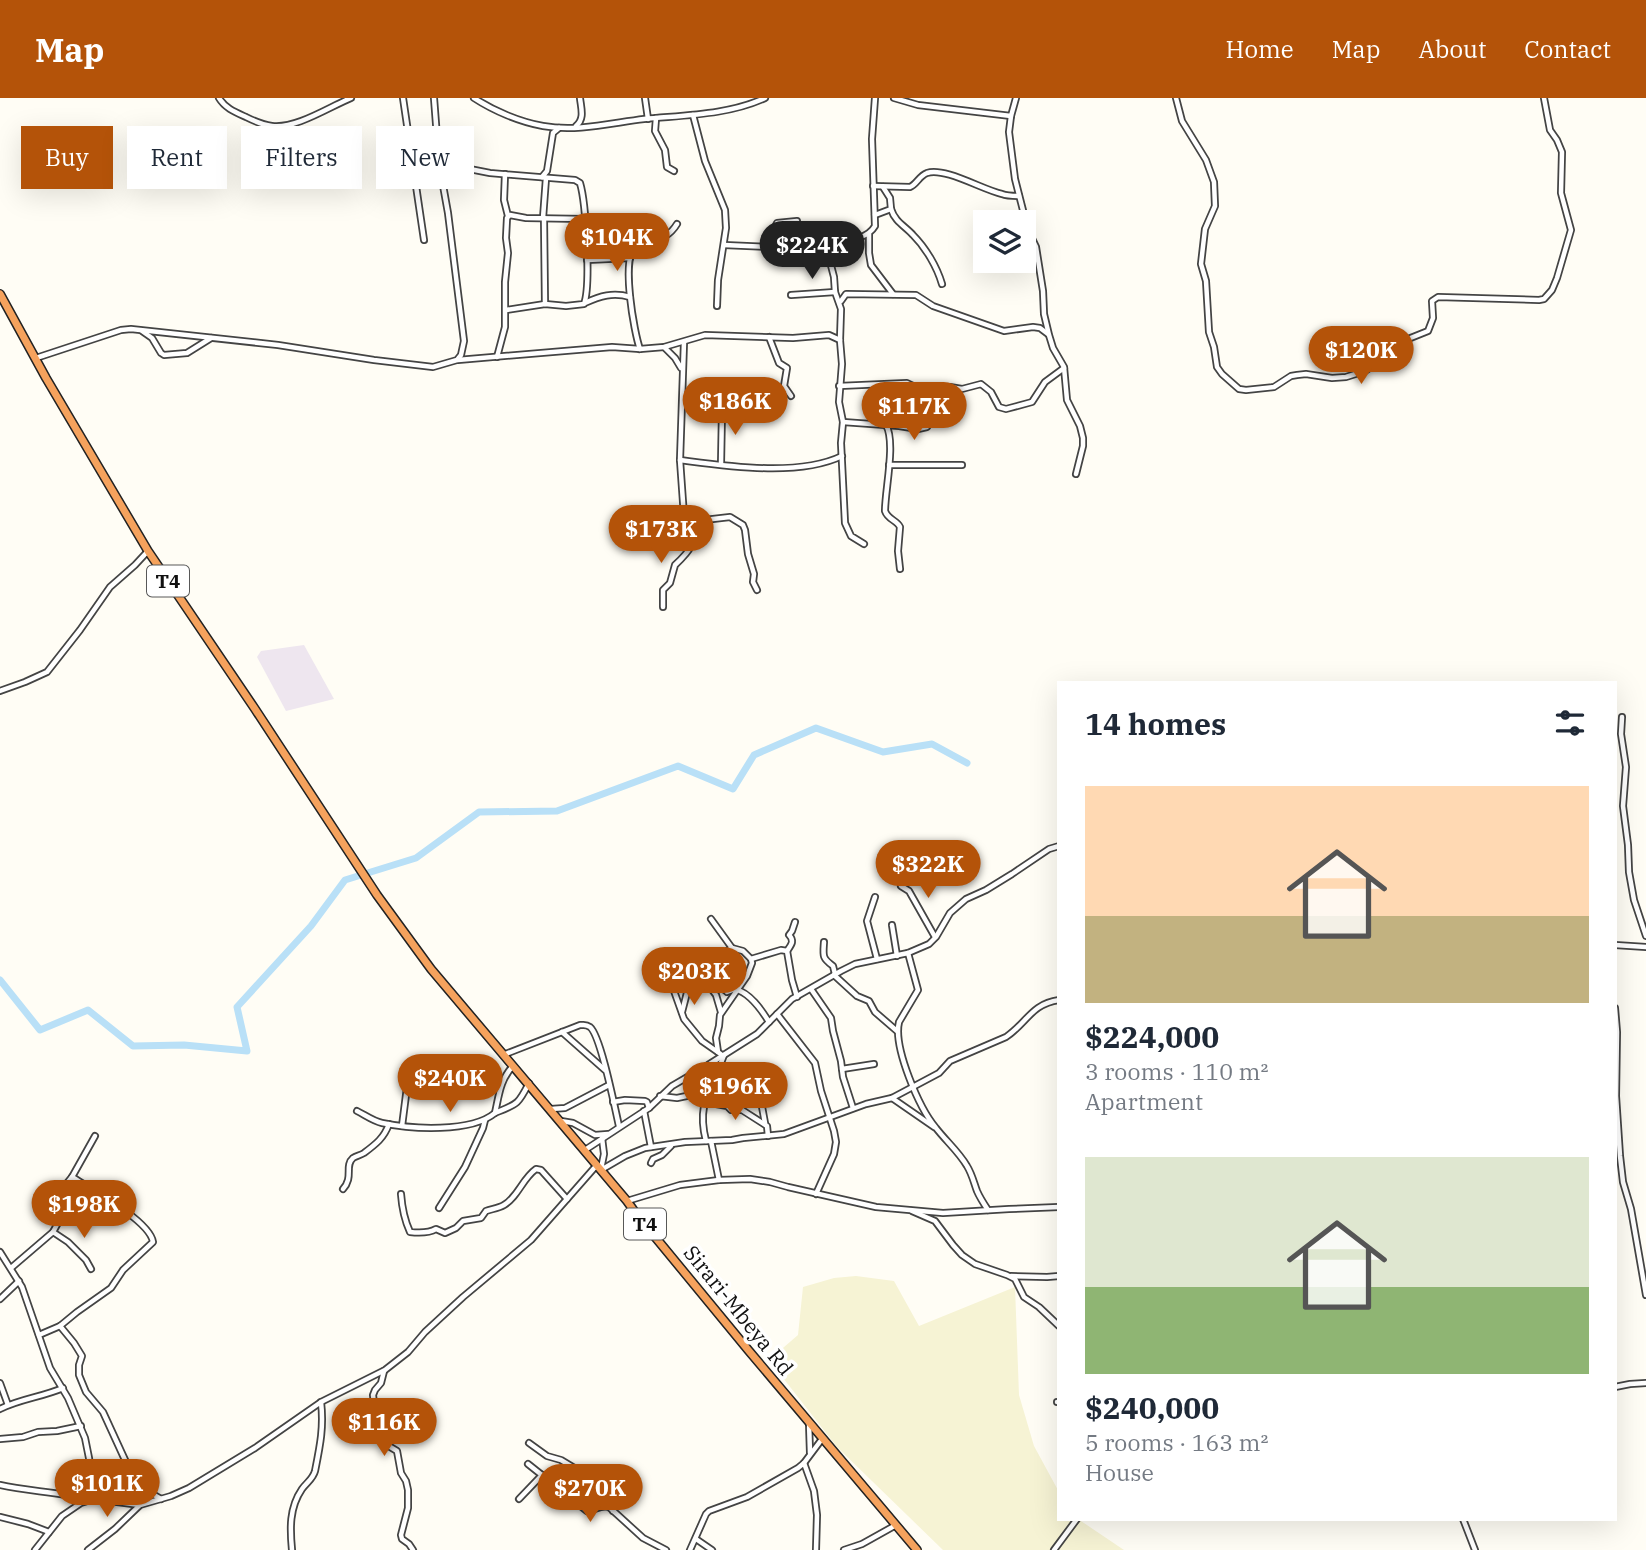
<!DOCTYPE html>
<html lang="en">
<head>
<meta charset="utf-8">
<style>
  :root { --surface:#fff; --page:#f6f6f7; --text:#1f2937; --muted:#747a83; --accent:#b45309 }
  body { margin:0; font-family:"IBM Plex Serif",serif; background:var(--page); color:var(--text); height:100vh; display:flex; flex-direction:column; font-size:26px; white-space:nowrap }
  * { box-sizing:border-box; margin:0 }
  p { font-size:23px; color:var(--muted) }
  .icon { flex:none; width:38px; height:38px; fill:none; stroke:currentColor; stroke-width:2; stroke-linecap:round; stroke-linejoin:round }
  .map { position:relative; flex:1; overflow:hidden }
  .details { position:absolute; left:1057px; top:583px; width:560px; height:840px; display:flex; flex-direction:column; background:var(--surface); border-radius:0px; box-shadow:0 7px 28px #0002 }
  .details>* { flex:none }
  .banner { position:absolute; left:21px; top:28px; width:665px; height:63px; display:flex; gap:14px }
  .fabs { position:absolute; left:973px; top:112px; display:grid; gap:14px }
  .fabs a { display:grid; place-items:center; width:63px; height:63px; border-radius:0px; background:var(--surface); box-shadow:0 7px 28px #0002; font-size:35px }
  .price { position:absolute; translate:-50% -60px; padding:0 16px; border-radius:24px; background:var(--accent); color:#fff; font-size:23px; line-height:46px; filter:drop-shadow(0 2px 4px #0008) }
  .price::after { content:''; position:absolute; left:50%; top:42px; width:21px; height:16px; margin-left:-10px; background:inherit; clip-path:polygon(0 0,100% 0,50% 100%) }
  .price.active { background:#222; color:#fff }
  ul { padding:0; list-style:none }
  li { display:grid; align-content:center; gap:14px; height:371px; padding:0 28px }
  li span { display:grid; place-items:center; height:217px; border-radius:0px; color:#555 }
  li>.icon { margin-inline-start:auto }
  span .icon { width:126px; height:126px; fill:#fffc; stroke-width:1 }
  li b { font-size:30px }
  h2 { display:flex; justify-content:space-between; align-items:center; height:84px; padding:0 28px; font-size:30px }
  .pill { padding:0 24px; border-radius:0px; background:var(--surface); box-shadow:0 7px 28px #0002; font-size:24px; line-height:63px }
  .pill.active { background:var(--accent); color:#fff }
  header { display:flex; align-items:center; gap:42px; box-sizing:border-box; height:98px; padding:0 35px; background:var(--accent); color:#fff }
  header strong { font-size:33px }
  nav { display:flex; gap:38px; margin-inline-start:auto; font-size:24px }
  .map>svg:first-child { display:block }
  .industrial { fill:#eee6ef }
  .farmland { fill:#f6f3d4 }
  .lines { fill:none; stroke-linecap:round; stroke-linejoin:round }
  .river { stroke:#b9e0f7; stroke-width:7 }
  .minor-casing { stroke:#444; stroke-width:8 }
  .highway-casing { stroke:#222; stroke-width:10 }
  .minor { stroke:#fff; stroke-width:4.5 }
  .highway { stroke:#f5a25d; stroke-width:7 }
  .labels { text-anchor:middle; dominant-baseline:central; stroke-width:7; stroke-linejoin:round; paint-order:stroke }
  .shield { fill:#fff; stroke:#585858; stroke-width:2 }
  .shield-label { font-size:19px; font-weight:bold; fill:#111 }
  .street-label { font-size:21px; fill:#111; stroke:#fff }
</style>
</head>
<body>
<header>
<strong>Map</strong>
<nav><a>Home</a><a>Map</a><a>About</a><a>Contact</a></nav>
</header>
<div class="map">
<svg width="1646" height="1452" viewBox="0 0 1646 1452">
  <rect width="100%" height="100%" fill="#fffdf5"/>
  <polygon class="industrial" points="304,547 334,601 286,613 257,559 261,553"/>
  <polygon class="farmland" points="856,1178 894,1183 919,1228 1015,1189 1019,1297 1034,1348 1059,1394 1059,1421 1078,1421 1124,1452 943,1452 837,1349 769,1262 798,1237 803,1189 834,1180"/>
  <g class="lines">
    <polyline class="river" points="0,882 40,932 88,912 133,948 184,947 247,953 237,909 311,828 345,782 416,760 479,714 557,713 678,668 733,691 754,657 816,630 883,654 932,646 967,665"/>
    <defs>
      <g id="minor">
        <path d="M219,0C225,10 235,14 246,19C254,23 263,27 272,28C296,31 329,9 351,0"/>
        <polyline points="403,0 424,142"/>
        <path d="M474,0C494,13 520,24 543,28C577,34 611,25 644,21C685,17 728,17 765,0"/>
        <polyline points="645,0 648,21"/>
        <polyline points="894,0 918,7 1011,18"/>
        <polyline points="1016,0 1011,18 1009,34 1015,81 1028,132 1036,149 1043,193 1044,216 1049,237 1053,250 1064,269 1067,302 1080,328 1083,340 1083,348 1076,376"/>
        <polyline points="1176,0 1182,23 1206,62 1214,84 1215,108 1205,131 1201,166 1206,183 1209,234 1214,249 1217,269 1222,276 1239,291 1246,292 1274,289 1291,278 1297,277 1306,276 1332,280 1346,279 1365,273 1379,264 1397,259 1403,247 1408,241 1428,233 1433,220 1432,203 1438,199 1539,202 1544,201 1552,192 1557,180 1571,132 1561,95 1562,54 1557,42 1550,32 1544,0"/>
        <polyline points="693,17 705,63 725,112 726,130 718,182 717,208"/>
        <polyline points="656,20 655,33 665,52 667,69 674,73"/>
        <path d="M576,28C585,21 581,10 580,0"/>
        <path d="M439,65L490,75L575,82L580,85C586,105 591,188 584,206L566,208L545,206L506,212"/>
        <polyline points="505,76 504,102 508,118"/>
        <polyline points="542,79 547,73 553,35 559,30"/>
        <path d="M873,88L910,89C917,86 919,78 927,75C945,69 983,92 1002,96C1007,98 1013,98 1019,98"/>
        <path d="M891,111C895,124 905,128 913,137C926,150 937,169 942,186"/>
        <polyline points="875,117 891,111 890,100 883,89"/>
        <polyline points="543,120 546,80"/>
        <polyline points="544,120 545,206"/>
        <polyline points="869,136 869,155 871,167 893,196"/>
        <polyline points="724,147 773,149 783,153 827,155"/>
        <polyline points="773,149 774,131 777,125 797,123"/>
        <polyline points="587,162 630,160"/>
        <polyline points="791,197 835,194"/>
        <polyline points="841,203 846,196 916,197 933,208 1004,233 1033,229 1040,230 1048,236"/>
        <path d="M585,205C600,198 613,194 630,199"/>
        <polyline points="142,233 152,240 161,255 164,257 187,255 211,240"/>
        <polyline points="769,239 779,265 787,270 784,288 791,298"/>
        <polyline points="684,244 680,362 684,418 687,424 730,419 743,427 745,432 748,456 754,476 753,484 757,492"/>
        <polyline points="665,250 675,260 681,270"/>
        <path d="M640,251C634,235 621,160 635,150C649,139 665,146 677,126"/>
        <polyline points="497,259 505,229 505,184 508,155 506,140 507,120 510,117 526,120 584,121"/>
        <polyline points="36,260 121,232 131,231 278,247 374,262 433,269 457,262 461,257 464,243 448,115 439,65 434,0"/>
        <polyline points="458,262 612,249 640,251 664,249 705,237 793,240 829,237 840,242"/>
        <polyline points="839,288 907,285 926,294 950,289 962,291 981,286 991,294 999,309 1006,311 1032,304 1045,284 1064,270"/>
        <polyline points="843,324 899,328 918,331 927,329 929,326 926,294"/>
        <path d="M886,327C896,344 885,392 885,413C888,422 897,422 900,429L898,453L900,471"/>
        <path d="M680,362C727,368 798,379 842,358"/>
        <polyline points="721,366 722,313"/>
        <polyline points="889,367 962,367"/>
        <path d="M864,446L851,438L845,425L841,345L843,324L839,304L842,266L840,242L841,211L835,194L834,179L827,152L832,144C847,142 867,142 875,128L872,41L875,0"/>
        <path d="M663,509V492L670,485L675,467C690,453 698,445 687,424"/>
        <polyline points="0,593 25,584 47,574 80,532 110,489 135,467 148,453"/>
        <polyline points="1622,619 1621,636 1626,669 1623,708 1628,747 1629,774 1634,802 1646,838"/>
        <polyline points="901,788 909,793 935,839"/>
        <polyline points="875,799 867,823 877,861"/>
        <polyline points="711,821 732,850 743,853 751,861 781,852 787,853 792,882 797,899"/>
        <polyline points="892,827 897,858"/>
        <path d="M824,844C823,858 822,860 833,868L835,876"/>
        <polyline points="1615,847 1646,849"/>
        <path d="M787,853C791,847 795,843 789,837L792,833L795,824"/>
        <path d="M908,855L918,892L899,924C893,949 919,1010 936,1030C946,1043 959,1054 967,1068C972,1076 974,1085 977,1093C980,1100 984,1106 988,1112"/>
        <polyline points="666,866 668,876 684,921 702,943 722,957"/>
        <path d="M696,871C701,877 706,882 713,886C719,889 723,889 727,894L735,891C750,895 761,911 769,924"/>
        <polyline points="834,877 857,898 869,903 875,914 897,933"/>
        <polyline points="671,884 681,877 707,865 732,850"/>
        <polyline points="709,884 710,889 716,897 721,914"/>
        <polyline points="811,891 831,920 833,933 841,963 843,979 853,1010"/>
        <polyline points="1615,910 1617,934 1616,998 1620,1058 1623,1084 1631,1111 1646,1197"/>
        <polyline points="682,914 691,879 695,872"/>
        <polyline points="777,916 815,965 821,993 834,1033 836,1044 834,1056 816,1096"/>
        <polyline points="562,934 605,972"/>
        <polyline points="718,954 716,940 719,928 720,917 747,878 752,865 751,861"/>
        <path d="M503,957L580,927C585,927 586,926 590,929C601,938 615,1011 619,1028"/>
        <polyline points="842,971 874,966"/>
        <polyline points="758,987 765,1025"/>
        <polyline points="660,998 677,1000 696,996 707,999"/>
        <polyline points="892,1000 934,1029"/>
        <polyline points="613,1004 625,1002 645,1003 647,1004 649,1010"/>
        <polyline points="705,1004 727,1008 731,1012 742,1012 767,1028 768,1038"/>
        <polyline points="551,1011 565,1010 609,987"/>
        <path d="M357,1013C365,1017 373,1023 382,1025C411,1031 471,1035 495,1015C499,997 500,982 513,968"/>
        <polyline points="644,1013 651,1049"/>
        <path d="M495,1015C517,1006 518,1007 529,985"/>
        <polyline points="561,1023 573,1025 595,1037 608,1036"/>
        <polyline points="402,1028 407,989"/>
        <path d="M706,1043C696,1004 712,991 724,957"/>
        <polyline points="711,1043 719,1082"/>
        <polyline points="585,1052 649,1010 672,988 708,967 757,936 792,901 841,873 855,866 908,855 929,846 936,839 950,815 966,801 986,792 1012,776 1049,751 1059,748"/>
        <polyline points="651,1065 653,1061 662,1057 671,1048"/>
        <polyline points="601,1071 604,1056 602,1040"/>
        <path d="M601,1072L625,1058L645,1050L685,1044L732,1042L743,1040L784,1036L866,1006L892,1000L939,975L950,963L1006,939C1027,925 1031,906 1059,902"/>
        <path d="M343,1091C354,1079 344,1068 353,1060C356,1058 361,1057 364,1055C376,1046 384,1040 389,1026"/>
        <path d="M401,1096C402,1110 404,1121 410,1134C419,1135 429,1135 436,1131L445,1135L456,1130L463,1123L481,1120L486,1113C492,1111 499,1110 504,1107C518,1099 522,1081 536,1071L541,1072L567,1101"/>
        <polyline points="627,1103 680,1087 719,1082 750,1081 770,1084 788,1089 876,1109 943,1115 1009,1111 1059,1109"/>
        <polyline points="439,1110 465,1069 483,1030 485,1022"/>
        <polyline points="912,1113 935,1123 953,1147 962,1157 975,1166 1007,1177 1015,1181 1024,1199 1039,1209 1059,1228"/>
        <polyline points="53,1134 68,1144 86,1162 91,1171"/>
        <polyline points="0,1154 22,1189 50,1270 68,1300 85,1340 89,1360 94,1401"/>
        <polyline points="11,1170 53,1134 65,1112 63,1108 54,1101 72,1079 95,1038"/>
        <polyline points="1011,1178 1047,1179 1059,1178"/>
        <polyline points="0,1201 19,1183"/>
        <polyline points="60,1228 74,1245 82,1258 79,1267 79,1277 86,1294 103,1314 131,1375 142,1390 161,1401"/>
        <path d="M39,1237L60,1228L77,1214L111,1190L123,1172L153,1144C150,1123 91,1091 72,1079"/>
        <polyline points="384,1273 381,1285 375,1292 373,1297 375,1315 373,1331 387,1347 397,1353 401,1375 406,1383 408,1392 408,1410 401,1437 402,1441 409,1446 413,1452"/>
        <polyline points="0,1285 8,1307"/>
        <polyline points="1615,1289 1630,1286 1646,1285"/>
        <polyline points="1057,1304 1059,1304"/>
        <path d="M0,1311C20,1301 42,1299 63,1290"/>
        <polyline points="809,1325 810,1355"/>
        <polyline points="0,1341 23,1339 38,1334 57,1333 81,1328"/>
        <polyline points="529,1345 547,1358 561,1362 609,1391 613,1413"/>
        <polyline points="804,1365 814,1393 817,1417 816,1452"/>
        <path d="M528,1366L587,1413C595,1413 600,1406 609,1409L643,1440L666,1452"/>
        <path d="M0,1387C29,1394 60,1393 88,1402"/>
        <polyline points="519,1401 542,1377"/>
        <polyline points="0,1419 28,1426 49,1434"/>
        <polyline points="1463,1421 1475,1452"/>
        <polyline points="696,1441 712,1452"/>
        <polyline points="35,1452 62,1418 81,1405 94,1401 140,1407 171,1398 189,1390 255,1350 321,1304 385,1272 408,1254 425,1234 463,1199 531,1142 596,1068"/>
        <polyline points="88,1452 115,1431 139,1408"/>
        <path d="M292,1452C290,1431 289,1410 302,1391C307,1384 313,1381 315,1373C320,1348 324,1329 321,1304"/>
        <polyline points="690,1452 706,1416 709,1413 747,1399 798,1370 804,1365 822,1341"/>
        <polyline points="844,1452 862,1446 896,1427"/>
        <polyline points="1054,1452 1077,1421"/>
      </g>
      <polyline id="highway" points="0,196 46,280 148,453 255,611 377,797 431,871 627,1103 637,1117 749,1253 917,1452"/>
    </defs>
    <use href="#minor" class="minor-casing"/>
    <use href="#highway" class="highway-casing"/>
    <use href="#minor" class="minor"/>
    <use href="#highway" class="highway"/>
  </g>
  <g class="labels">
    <g class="shield">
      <rect x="147" y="467.5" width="42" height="31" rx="5"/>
      <rect x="624" y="1110.5" width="42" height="31" rx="5"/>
    </g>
    <g class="shield-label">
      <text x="168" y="483">T4</text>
      <text x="645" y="1126">T4</text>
    </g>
    <g class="street-label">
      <text transform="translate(739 1212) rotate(51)">Sirari-Mbeya Rd</text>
    </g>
  </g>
</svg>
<div class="fabs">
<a><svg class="icon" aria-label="layers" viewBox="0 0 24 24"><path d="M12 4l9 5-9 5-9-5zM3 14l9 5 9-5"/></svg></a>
</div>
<b class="price" style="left:617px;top:175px">$104K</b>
<b class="price active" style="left:812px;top:183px">$224K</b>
<b class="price" style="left:1361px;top:288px">$120K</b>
<b class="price" style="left:735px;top:339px">$186K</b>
<b class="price" style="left:914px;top:344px">$117K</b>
<b class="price" style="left:661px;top:467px">$173K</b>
<b class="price" style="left:928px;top:802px">$322K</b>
<b class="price" style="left:694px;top:909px">$203K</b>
<b class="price" style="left:450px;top:1016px">$240K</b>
<b class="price" style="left:735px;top:1024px">$196K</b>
<b class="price" style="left:84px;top:1142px">$198K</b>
<b class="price" style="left:384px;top:1360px">$116K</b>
<b class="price" style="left:107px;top:1421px">$101K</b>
<b class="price" style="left:590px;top:1426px">$270K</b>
<div class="banner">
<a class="pill active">Buy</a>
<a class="pill">Rent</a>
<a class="pill">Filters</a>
<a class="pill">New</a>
</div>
<section class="details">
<h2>14 homes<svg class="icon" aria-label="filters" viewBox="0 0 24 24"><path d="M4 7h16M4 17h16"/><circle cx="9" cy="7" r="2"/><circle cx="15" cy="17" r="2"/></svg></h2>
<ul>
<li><span style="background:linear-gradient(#ffd9b3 60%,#c2b280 0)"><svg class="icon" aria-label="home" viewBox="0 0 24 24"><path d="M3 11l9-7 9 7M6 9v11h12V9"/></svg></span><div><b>$224,000</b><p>3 rooms · 110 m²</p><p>Apartment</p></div></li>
<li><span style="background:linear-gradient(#dfe7d0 60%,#8fb573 0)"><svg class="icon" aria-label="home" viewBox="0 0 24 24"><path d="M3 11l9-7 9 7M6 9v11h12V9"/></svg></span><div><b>$240,000</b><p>5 rooms · 163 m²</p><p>House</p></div></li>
</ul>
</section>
</div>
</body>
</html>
